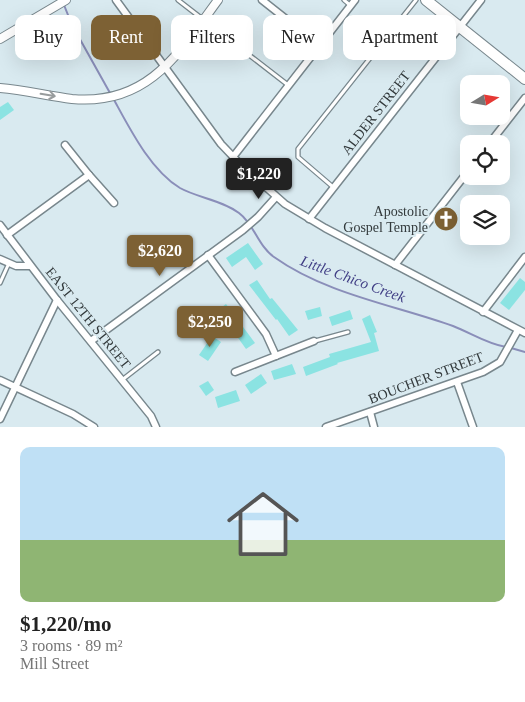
<!DOCTYPE html>
<html lang="en">
<head>
<meta charset="utf-8">
<style>
  :root { --surface:#fff; --page:#f2f2f2; --text:#222; --muted:#767676; --line:#e0e0e0; --accent:#7d6134 }
  body { margin:0; font-family:Georgia,serif; background:var(--page); color:var(--text); height:100vh; display:flex; flex-direction:column; font-size:19px; white-space:nowrap }
  * { box-sizing:border-box; margin:0 }
  p { font-size:16px; color:var(--muted) }
  .icon { flex:none; width:28px; height:28px; fill:none; stroke:currentColor; stroke-width:2; stroke-linecap:round; stroke-linejoin:round }
  .map { position:relative; height:427px; overflow:hidden }
  .panel { display:flex; flex-direction:column; background:var(--surface); flex:1 }
  .panel>* { flex:none }
  .top-card { position:absolute; left:15px; top:15px; width:495px; height:45px; display:flex; gap:10px }
  .needle { width:32px; rotate:79deg }
  .tools { position:absolute; left:460px; top:75px; display:grid; gap:10px }
  .tools a { display:grid; place-items:center; width:50px; height:50px; border-radius:10px; background:var(--surface); box-shadow:0 5px 20px #0002; font-size:25px }
  .price { position:absolute; translate:-50% -42px; padding:0 11px; border-radius:5px; background:var(--accent); color:#fff; font-size:16px; line-height:32px; filter:drop-shadow(0 1px 2px #0008) }
  .price::after { content:''; position:absolute; left:50%; top:30px; width:15px; height:11px; margin-left:-8px; background:inherit; clip-path:polygon(0 0,100% 0,50% 100%) }
  .price.selected { background:#222; color:#fff }
  ul { padding:0; list-style:none }
  li { display:grid; align-content:center; gap:10px; height:265px; padding:0 20px }
  li+li { border-top:1px solid var(--line) }
  li span { display:grid; place-items:center; height:155px; border-radius:10px; color:#555 }
  li>.icon { margin-inline-start:auto }
  span .icon { width:90px; height:90px; fill:#fffc; stroke-width:1 }
  li b { font-size:21px }
  .chip { padding:0 18px; border-radius:10px; background:var(--surface); box-shadow:0 5px 20px #0002; font-size:18px; line-height:45px }
  .chip.selected { background:var(--accent); color:#fff }
  .map>svg:first-child { display:block }
  .lines { fill:none; stroke-linecap:round; stroke-linejoin:round }
  .stream { stroke:#8a8eb9; stroke-width:2 }
  .building { fill:#8be3e2 }
  .service-casing { stroke:#78878d; stroke-width:5.5 }
  .minor-casing { stroke:#78878d; stroke-width:9 }
  .tertiary-casing { stroke:#78878d; stroke-width:10 }
  .primary-casing { stroke:#78878d; stroke-width:12 }
  .service { stroke:#fff; stroke-width:3 }
  .minor { stroke:#fff; stroke-width:6 }
  .tertiary { stroke:#fff; stroke-width:8 }
  .primary { stroke:#fff; stroke-width:10 }
  .oneway { stroke:#989c9d }
  .labels { text-anchor:middle; dominant-baseline:central; stroke-width:4; stroke-linejoin:round; paint-order:stroke }
  .street-label { font-size:14px; fill:#32393b; stroke:#d9eaf0 }
  .poi-label { font-size:14px; fill:#32393b; stroke:#d9eaf0; text-anchor:end }
  .water-label { font-size:15px; font-style:italic; fill:#403e85; stroke:#d9eaf0 }
</style>
</head>
<body>
<div class="map">
<svg width="525" height="427" viewBox="0 0 525 427">
  <rect width="100%" height="100%" fill="#d9eaf0"/>
  <g class="lines">
    <g class="stream">
      <polyline points="64,5 72,25 110,93"/>
      <path d="M113,98C129,127 150,170 180,188C198,198 222,200 239,213C254,224 258,246 274,257C326,294 394,305 453,326C471,333 487,344 506,347"/>
      <polyline points="511,348 525,352"/>
    </g>
  </g>
  <g class="building">
    <polygon points="8,102 14,110 0,120 0,107"/>
    <polygon points="248,243 263,264 255,270 246,257 232,267 226,258"/>
    <polygon points="520,278 525,282 525,290 509,310 500,303"/>
    <polygon points="257,280 270,299 272,298 298,330 289,336 277,319 276,320 249,285"/>
    <polygon points="226,304 255,343 246,349 218,310"/>
    <polygon points="320,307 322,316 308,320 305,311"/>
    <polygon points="350,310 353,319 332,326 329,317"/>
    <polygon points="370,315 377,332 374,333 379,351 337,363 338,364 306,376 303,367 330,357 329,354 371,342 362,319"/>
    <polygon points="212,336 221,342 208,361 199,355"/>
    <polygon points="292,364 296,374 274,380 271,371"/>
    <polygon points="261,374 267,383 251,394 245,385"/>
    <polygon points="208,381 214,390 206,396 199,386"/>
    <polygon points="236,390 240,401 218,408 215,397"/>
  </g>
  <g class="lines">
    <defs>
      <g id="service">
        <polyline points="178,0 288,85"/>
        <polyline points="344,0 351,6"/>
        <polyline points="333,187 298,157 298,149 416,0"/>
        <polyline points="0,283 9,263"/>
        <polyline points="315,341 348,332"/>
        <polyline points="122,380 158,352"/>
      </g>
      <g id="minor">
        <polyline points="116,0 221,144 241,165 285,204 325,228 525,333"/>
        <polyline points="262,0 319,45"/>
        <polyline points="489,144 525,98"/>
        <polyline points="65,145 89,175 114,203"/>
        <polyline points="233,157 355,0"/>
        <polyline points="309,219 481,0"/>
        <polyline points="0,225 57,300 151,416 156,427"/>
        <polyline points="7,235 89,175"/>
        <polyline points="208,255 266,334 276,356"/>
        <polyline points="0,259 16,266 30,266"/>
        <polyline points="395,265 469,170"/>
        <polyline points="483,312 525,257"/>
        <polyline points="91,341 243,230 258,217 276,197"/>
        <polyline points="235,372 314,341"/>
        <polyline points="0,380 73,414 94,427"/>
        <polyline points="457,382 473,427"/>
        <polyline points="370,412 374,427"/>
        <polyline points="0,419 57,300"/>
        <polyline points="326,427 483,372 500,362 518,330"/>
      </g>
      <g id="tertiary">
        <polyline points="0,39 66,0"/>
        <path d="M0,88C24,90 48,96 72,99C148,106 179,53 218,0"/>
      </g>
      <polyline id="primary" points="426,0 525,79"/>
    </defs>
    <use href="#service" class="service-casing"/>
    <use href="#minor" class="minor-casing"/>
    <use href="#tertiary" class="tertiary-casing"/>
    <use href="#primary" class="primary-casing"/>
    <use href="#service" class="service"/>
    <use href="#minor" class="minor"/>
    <use href="#tertiary" class="tertiary"/>
    <use href="#primary" class="primary"/>
  </g>
  <defs><path id="oneway-shaft" d="M-6 0H5M1.5-3L5.5 0L1.5 3" fill="none" stroke-width="1.6" stroke-linecap="round" stroke-linejoin="round" transform="scale(1.25)"/></defs>
  <use class="oneway" href="#oneway-shaft" transform="translate(48 95) rotate(9)"/>
  <defs>
    <symbol id="church-disc" viewBox="-11 -11 22 22"><circle r="9.5" fill="#7d6134" stroke="#d9eaf0"/><path d="M-1.2-6h2.4v3.5h3.3v2.4h-3.3V6h-2.4V-.1h-3.3v-2.4h3.3Z" fill="#fff"/></symbol>
  </defs>
  <g fill-rule="evenodd">
    <use href="#church-disc" x="432" y="205" width="28" height="28"/>
  </g>
  <g class="labels">
    <g class="street-label">
      <text transform="translate(376 113) rotate(-52)">ALDER STREET</text>
      <text transform="translate(88 318) rotate(51)">EAST 12TH STREET</text>
      <text transform="translate(426 378) rotate(-21)">BOUCHER STREET</text>
    </g>
    <g class="poi-label">
      <text x="428" y="211">Apostolic<tspan x="428" dy="16">Gospel Temple</tspan></text>
    </g>
    <g class="water-label">
      <text transform="translate(353 279) rotate(20)">Little Chico Creek</text>
    </g>
  </g>
</svg>
<div class="tools">
<a><svg class="needle" viewBox="-14 -14 28 28"><path d="M0-13l5 13h-10z" fill="#e53935"/><path d="M0 13l5-13h-10z" fill="#767676"/></svg></a>
<a><svg class="icon" aria-label="locate" viewBox="0 0 24 24"><circle cx="12" cy="12" r="6"/><path d="M12 2v4M12 18v4M2 12h4M18 12h4"/></svg></a>
<a><svg class="icon" aria-label="layers" viewBox="0 0 24 24"><path d="M12 4l9 5-9 5-9-5zM3 14l9 5 9-5"/></svg></a>
</div>
<b class="price selected" style="left:259px;top:200px">$1,220</b>
<b class="price" style="left:160px;top:277px">$2,620</b>
<b class="price" style="left:210px;top:348px">$2,250</b>
<div class="top-card">
<a class="chip">Buy</a>
<a class="chip selected">Rent</a>
<a class="chip">Filters</a>
<a class="chip">New</a>
<a class="chip">Apartment</a>
</div>
</div>
<section class="panel">
<ul>
<li><span style="background:linear-gradient(#bfe0f5 60%,#8fb573 0)"><svg class="icon" aria-label="home" viewBox="0 0 24 24"><path d="M3 11l9-7 9 7M6 9v11h12V9"/></svg></span><div><b>$1,220/mo</b><p>3 rooms · 89 m²</p><p>Mill Street</p></div></li>
</ul>
</section>
</body>
</html>
